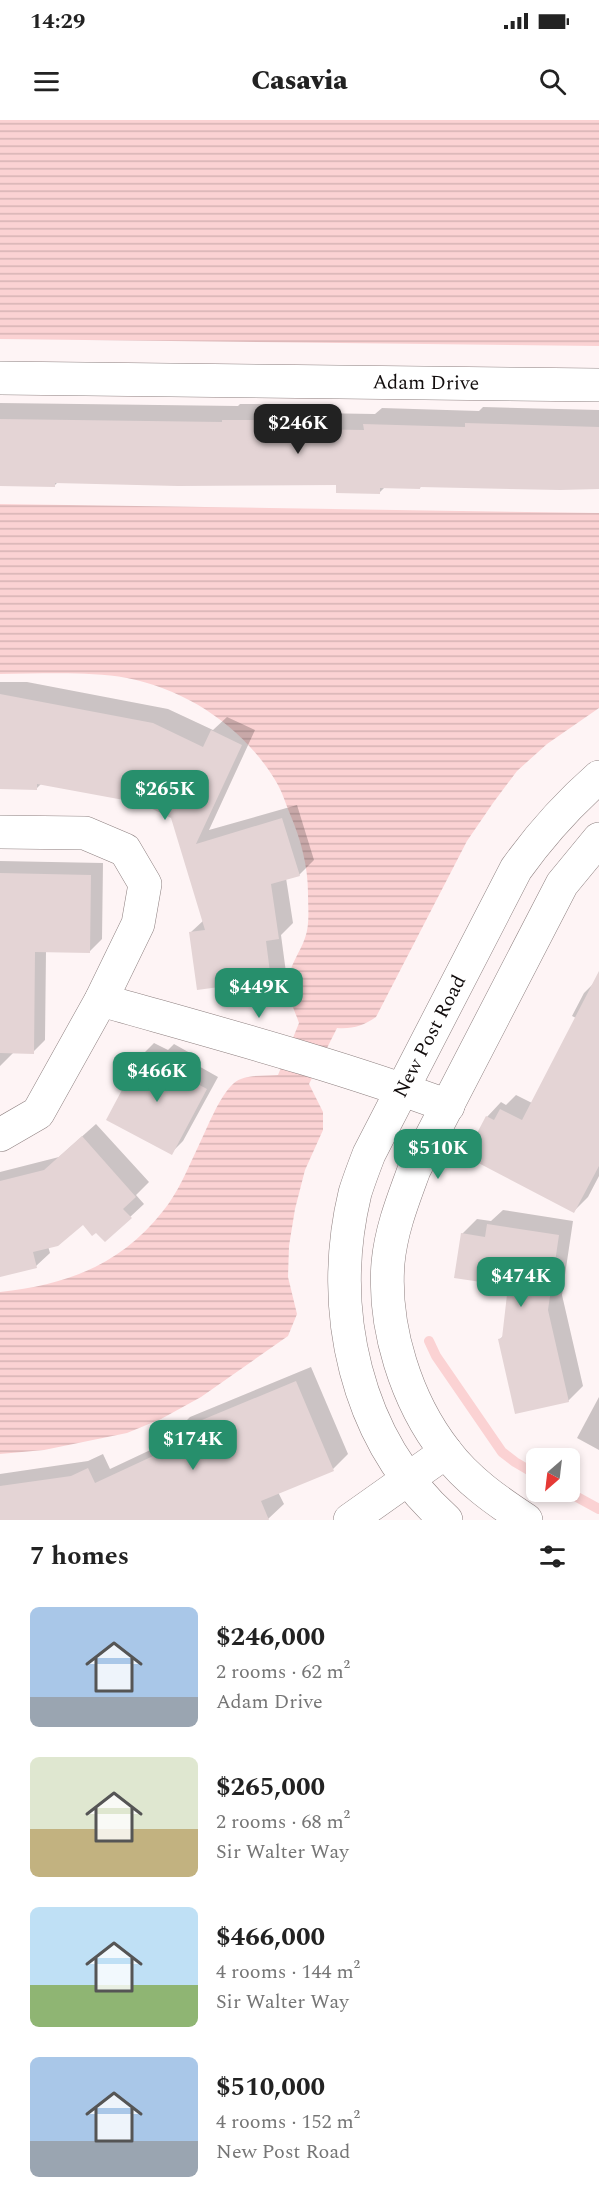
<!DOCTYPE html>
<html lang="en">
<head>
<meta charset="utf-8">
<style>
  :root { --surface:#fff; --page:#f2f2f2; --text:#222; --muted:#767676; --accent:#278f6c }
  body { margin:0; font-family:Spectral,serif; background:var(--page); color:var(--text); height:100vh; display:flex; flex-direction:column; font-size:22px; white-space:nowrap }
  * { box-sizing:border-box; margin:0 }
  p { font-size:20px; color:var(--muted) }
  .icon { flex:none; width:33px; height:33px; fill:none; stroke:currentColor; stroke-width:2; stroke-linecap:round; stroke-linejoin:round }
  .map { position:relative; height:1400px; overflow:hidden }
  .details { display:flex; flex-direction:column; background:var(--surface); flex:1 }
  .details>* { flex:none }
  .needle { width:39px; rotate:208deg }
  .controls { position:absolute; left:526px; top:1328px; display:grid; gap:12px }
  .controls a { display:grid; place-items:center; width:54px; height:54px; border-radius:9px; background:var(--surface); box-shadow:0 3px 9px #0003; font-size:30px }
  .price { position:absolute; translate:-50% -51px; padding:0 14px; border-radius:12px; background:var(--accent); color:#fff; font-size:20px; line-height:39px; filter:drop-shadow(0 2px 3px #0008) }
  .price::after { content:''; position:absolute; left:50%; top:36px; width:18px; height:14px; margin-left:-9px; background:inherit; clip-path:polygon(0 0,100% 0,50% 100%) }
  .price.active { background:#222; color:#fff }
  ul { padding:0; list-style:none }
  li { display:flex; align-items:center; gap:18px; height:150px; padding:0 30px }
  li span { display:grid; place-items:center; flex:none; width:168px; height:120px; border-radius:9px; color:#555 }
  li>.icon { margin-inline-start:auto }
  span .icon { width:72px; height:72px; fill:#fffc; stroke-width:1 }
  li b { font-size:26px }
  h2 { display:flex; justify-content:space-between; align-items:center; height:72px; padding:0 30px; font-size:26px }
  .status { display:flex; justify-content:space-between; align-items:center; height:42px; padding:0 30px; background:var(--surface); direction:ltr }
  .status svg { height:16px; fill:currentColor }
  header { display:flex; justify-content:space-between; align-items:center; height:78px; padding:0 30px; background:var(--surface); font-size:27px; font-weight:800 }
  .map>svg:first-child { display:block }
  .water { fill:url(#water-rules) }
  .shadow { fill:#0003 }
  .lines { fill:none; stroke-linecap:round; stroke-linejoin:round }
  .stream { stroke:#fbd2d3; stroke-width:10 }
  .building { fill:#e4d4d5 }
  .street-casing { stroke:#8e8080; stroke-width:34 }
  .street { stroke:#fff; stroke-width:33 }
  .labels { text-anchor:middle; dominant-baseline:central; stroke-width:4.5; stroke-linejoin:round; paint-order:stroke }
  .street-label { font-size:20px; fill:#120d0d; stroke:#fff }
</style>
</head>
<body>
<div class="status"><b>14:29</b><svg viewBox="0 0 49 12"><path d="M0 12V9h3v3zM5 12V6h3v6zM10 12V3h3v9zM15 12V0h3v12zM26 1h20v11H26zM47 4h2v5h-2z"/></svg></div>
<header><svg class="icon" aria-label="menu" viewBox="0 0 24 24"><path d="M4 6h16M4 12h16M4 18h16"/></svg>Casavia<svg class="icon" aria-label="search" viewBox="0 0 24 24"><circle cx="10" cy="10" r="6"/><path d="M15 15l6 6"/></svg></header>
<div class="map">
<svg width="599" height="1400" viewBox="0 0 599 1400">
  <defs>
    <pattern id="water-rules" width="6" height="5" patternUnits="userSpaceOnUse" patternTransform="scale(1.5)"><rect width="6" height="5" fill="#fbd2d3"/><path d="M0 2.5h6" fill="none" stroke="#d6b3b4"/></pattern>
  </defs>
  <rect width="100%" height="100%" fill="#fef4f5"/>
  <g class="water">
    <polygon points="0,0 599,0 599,226 0,219"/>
    <path d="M0,384L599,393V588L547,624L517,651L493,683L467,721L376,897C363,906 353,909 337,908L309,964L323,992V1010L305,1050L295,1089L289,1126L288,1157L297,1194L288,1216L201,1277L161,1299L127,1313L44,1330L0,1334V1172C66,1165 121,1145 163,1091C178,1073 188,1048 198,1027C207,1009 219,976 234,963C244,954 265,956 278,955L299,903C295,891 288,878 288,865C287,849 300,833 305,818C310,805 308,787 308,773C308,746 301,720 290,694C286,685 283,674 278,665C247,610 189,570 127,558C86,551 42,554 0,554Z"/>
  </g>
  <g class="shadow">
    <polygon points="0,283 238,286 240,284 313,284 313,293 375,294 382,288 479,291 483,287 599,290 599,367 422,365 420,368 386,366 379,373 338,363 58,362 54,366 0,363"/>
    <polygon points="0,562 27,562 168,589 213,610 227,597 255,610 209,710 297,685 314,740 299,755 286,758 293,803 281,815 287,860 272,875 235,863 191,812 204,800 172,697 140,682 41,664 37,668 0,667"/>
    <polygon points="0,741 103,743 102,819 90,831 46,831 45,920 33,932 14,932 0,946"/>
    <polygon points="599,858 599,1056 588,1077 574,1091 487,997 501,982 506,985 516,975 532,983 576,898 572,896 584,873"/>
    <polygon points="154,923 168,930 174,924 199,938 195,944 218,957 183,1021 171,1033 142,935"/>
    <polygon points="96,1004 149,1062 136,1075 144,1084 130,1097 96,1111 83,1103 48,1126 50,1133 36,1146 0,1155 0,1052 59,1037"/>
    <polygon points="503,1090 573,1101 562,1175 583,1266 568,1281 500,1219 504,1215 510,1165 462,1114 477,1099 491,1101"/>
    <polygon points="311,1247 348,1334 333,1349 278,1372 284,1384 268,1399 0,1400 0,1354 88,1341 103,1334 110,1349 178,1317 175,1312 190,1297"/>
    <polygon points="599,1277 599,1330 577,1318"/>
  </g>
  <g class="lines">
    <g class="stream">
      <polyline points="429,1221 436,1236 502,1332 515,1342 537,1355"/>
      <polyline points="566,1371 599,1389"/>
    </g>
  </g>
  <g class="building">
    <polygon points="0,299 222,302 222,300 297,300 297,309 364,310 363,304 465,307 465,303 599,307 599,369 560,370 420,367 420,369 380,368 380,374 336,373 336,365 178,366 55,363 55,367 0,366"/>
    <polygon points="0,574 153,603 203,627 211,610 242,625 196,724 282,698 300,756 271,764 279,819 266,821 273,876 236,881 234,865 197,870 189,812 205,810 171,698 140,683 37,664 37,670 0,669"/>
    <polygon points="0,753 91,755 90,833 35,832 34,934 0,933"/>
    <polygon points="599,851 599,1046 574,1093 465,1036 486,996 494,1000 500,989 522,1000"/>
    <polygon points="141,934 157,942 161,936 188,950 184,957 207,969 172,1035 106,1000"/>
    <polygon points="82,1016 136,1077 123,1089 132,1098 105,1122 96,1113 92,1116 83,1105 58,1126 33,1132 37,1148 0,1157 0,1061 44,1050"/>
    <polygon points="487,1104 559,1115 548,1190 569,1282 515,1294 498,1219 502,1218 508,1166 454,1158 461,1113 485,1117"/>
    <polygon points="296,1261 334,1351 261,1381 269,1400 0,1400 0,1366 71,1356 88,1348 95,1363 179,1324 173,1312"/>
  </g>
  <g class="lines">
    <defs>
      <g id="street">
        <path id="s1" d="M0,258L599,265"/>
        <polyline points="0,712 85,713 125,730 145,764 138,804 101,880 38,993 0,1015"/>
        <path d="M101,880C217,913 334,944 448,986"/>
        <polyline points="350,1400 446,1332"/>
        <path id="s2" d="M446,1400C355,1319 327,1189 355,1073C359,1060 364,1047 369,1034L516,749C541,714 567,685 599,657"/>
        <path d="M526,1400C497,1381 467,1360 446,1332C406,1281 383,1207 388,1143C391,1110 403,1080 414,1050L562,764L599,719"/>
      </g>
    </defs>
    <use href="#street" class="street-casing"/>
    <use href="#street" class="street"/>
  </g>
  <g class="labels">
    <g class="street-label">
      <text stroke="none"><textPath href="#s1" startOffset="426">Adam Drive</textPath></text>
      <text stroke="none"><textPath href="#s2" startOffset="530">New Post Road</textPath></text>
    </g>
  </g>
</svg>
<div class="controls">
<a><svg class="needle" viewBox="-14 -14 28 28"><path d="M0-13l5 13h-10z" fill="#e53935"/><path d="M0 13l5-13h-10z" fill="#767676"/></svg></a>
</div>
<b class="price active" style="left:298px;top:335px">$246K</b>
<b class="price" style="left:165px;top:701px">$265K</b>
<b class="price" style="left:259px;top:899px">$449K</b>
<b class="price" style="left:157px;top:983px">$466K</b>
<b class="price" style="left:438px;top:1060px">$510K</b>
<b class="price" style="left:521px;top:1188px">$474K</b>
<b class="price" style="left:193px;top:1351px">$174K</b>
</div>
<section class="details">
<h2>7 homes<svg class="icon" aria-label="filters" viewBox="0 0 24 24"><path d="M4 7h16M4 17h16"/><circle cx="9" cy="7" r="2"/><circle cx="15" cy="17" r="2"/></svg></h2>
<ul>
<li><span style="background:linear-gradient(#a9c7e8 75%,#9aa5b1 0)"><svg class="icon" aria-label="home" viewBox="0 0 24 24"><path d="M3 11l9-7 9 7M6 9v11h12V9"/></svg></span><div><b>$246,000</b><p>2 rooms · 62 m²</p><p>Adam Drive</p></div></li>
<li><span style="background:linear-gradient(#dfe7d0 60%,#c2b280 0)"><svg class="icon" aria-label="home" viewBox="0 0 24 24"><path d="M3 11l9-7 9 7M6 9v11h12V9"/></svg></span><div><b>$265,000</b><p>2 rooms · 68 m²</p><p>Sir Walter Way</p></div></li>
<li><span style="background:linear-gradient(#bfe0f5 65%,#8fb573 0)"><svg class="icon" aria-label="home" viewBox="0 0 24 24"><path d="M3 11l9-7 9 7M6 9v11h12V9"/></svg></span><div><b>$466,000</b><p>4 rooms · 144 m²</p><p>Sir Walter Way</p></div></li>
<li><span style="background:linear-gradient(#a9c7e8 70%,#9aa5b1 0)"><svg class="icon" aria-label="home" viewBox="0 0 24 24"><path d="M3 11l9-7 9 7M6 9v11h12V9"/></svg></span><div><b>$510,000</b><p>4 rooms · 152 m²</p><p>New Post Road</p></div></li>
</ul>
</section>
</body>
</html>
